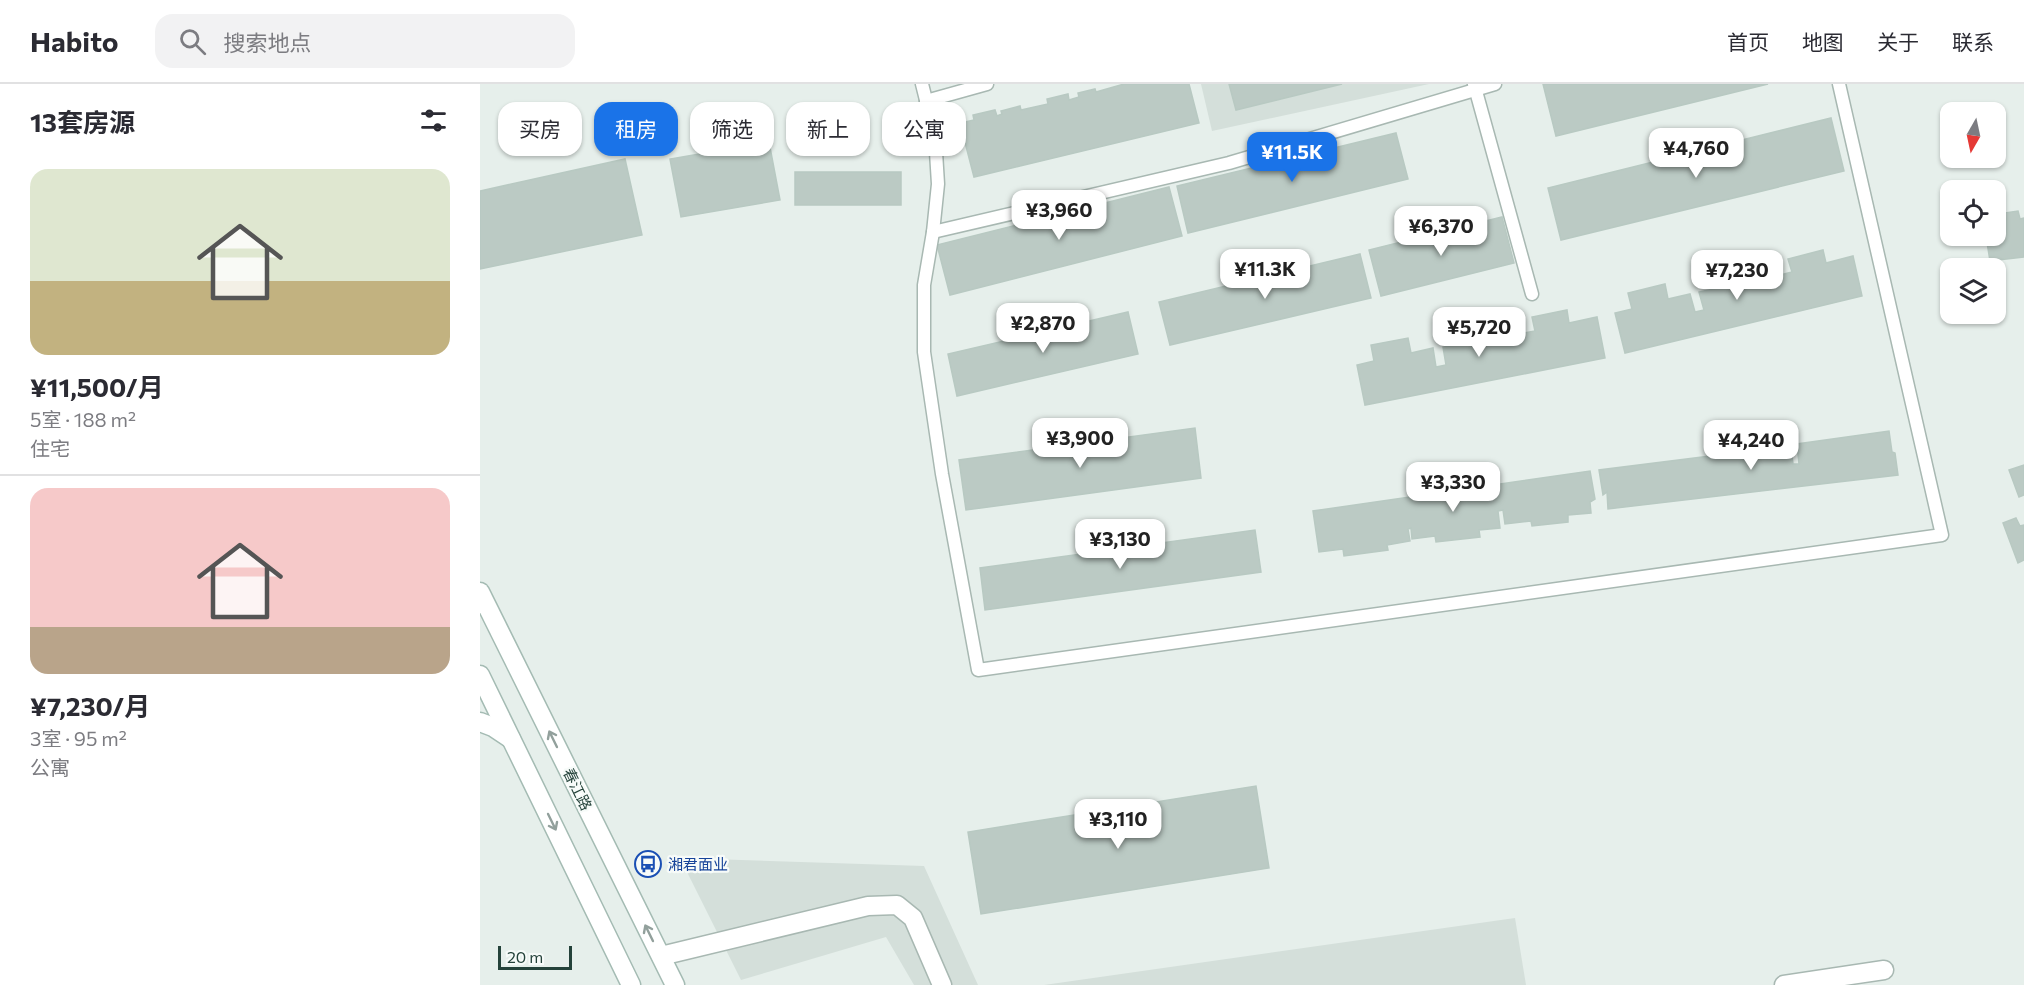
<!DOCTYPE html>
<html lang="zh">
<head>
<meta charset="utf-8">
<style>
  :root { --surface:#fff; --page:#f2f2f3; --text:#2b2b33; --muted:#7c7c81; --line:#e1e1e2; --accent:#1a73e8 }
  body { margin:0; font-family:Commissioner,"Noto Sans SC",sans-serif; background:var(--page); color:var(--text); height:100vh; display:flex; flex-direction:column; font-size:22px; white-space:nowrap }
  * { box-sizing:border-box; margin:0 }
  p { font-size:20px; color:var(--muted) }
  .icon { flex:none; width:33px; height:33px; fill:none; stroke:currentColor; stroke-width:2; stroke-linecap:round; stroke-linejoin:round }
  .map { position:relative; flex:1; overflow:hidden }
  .details { display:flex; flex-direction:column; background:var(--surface); width:480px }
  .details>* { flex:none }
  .guide { position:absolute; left:18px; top:18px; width:570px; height:54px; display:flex; gap:12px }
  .needle { width:39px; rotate:189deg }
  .buttons { position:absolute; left:1460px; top:18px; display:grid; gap:12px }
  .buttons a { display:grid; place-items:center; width:66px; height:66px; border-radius:12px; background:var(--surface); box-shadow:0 2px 4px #0004; font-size:30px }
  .scale { position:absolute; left:18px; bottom:15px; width:74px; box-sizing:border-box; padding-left:6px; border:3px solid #24423a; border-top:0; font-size:16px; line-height:21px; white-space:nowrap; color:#24423a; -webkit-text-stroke:4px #f7fbf9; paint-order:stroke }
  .price { position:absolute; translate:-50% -51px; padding:0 14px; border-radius:12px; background:#fff; color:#222; font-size:20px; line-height:39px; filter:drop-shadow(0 2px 3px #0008) }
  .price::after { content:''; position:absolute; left:50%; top:36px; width:18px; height:14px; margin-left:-9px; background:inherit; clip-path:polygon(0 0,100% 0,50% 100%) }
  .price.on { background:var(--accent); color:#fff }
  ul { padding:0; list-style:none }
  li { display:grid; align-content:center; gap:12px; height:318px; padding:0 30px }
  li+li { border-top:2px solid var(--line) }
  li span { display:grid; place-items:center; height:186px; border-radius:18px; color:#555 }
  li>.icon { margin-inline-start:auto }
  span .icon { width:108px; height:108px; fill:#fffc; stroke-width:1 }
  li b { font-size:26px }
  h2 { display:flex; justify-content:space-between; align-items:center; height:72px; padding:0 30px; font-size:26px }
  .chip { padding:0 21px; border-radius:18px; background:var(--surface); box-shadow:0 2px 4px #0004; font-size:21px; line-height:54px }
  .chip.on { background:var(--accent); color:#fff }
  header { display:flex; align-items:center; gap:36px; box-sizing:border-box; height:84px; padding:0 30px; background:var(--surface); border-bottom:2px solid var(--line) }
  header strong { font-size:28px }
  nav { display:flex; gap:33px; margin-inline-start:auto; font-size:21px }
  .search { width:420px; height:54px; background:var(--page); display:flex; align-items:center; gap:15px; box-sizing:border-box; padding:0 21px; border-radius:18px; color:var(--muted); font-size:22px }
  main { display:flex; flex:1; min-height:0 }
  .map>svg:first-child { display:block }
  .built { fill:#d4dfda }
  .building { fill:#bbcac4; stroke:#b8c9c2; stroke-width:1.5 }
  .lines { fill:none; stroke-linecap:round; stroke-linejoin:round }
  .lane-casing { stroke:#a8b8b2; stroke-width:15 }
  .street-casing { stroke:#a8b8b2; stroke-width:21 }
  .secondary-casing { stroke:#a4bbb3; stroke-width:21 }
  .lane { stroke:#fff; stroke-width:12 }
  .street { stroke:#fff; stroke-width:18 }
  .secondary { stroke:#fff; stroke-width:18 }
  .oneway { stroke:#92a09c }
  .labels { text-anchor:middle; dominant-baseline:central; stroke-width:4.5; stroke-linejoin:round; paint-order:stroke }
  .street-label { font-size:15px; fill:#24423a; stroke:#f7fbf9 }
  .transit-label { font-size:15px; fill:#164399; stroke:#f7fbf9; text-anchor:start }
</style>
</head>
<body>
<header>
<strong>Habito</strong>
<div class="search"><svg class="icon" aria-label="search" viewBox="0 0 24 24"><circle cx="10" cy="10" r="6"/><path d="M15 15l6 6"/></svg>搜索地点</div>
<nav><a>首页</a><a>地图</a><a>关于</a><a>联系</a></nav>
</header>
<main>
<section class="details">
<h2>13套房源<svg class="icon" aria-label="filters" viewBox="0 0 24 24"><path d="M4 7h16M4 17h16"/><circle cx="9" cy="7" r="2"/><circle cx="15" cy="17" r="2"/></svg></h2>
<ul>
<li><span style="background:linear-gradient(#dfe7d0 60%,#c2b280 0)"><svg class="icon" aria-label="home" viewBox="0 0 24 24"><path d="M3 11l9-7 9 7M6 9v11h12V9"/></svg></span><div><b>¥11,500/月</b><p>5室 · 188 m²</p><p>住宅</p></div></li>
<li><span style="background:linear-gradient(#f6c9c9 75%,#b9a48a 0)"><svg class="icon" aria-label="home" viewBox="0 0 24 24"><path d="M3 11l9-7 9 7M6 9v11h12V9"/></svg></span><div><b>¥7,230/月</b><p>3室 · 95 m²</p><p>公寓</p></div></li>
</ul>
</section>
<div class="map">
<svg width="1544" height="901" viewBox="0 0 1544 901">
  <rect width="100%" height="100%" fill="#e6efeb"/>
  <g class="built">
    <polygon points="721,0 949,0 732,47"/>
    <polygon points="200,774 444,782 498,901 434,901 406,853 261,896"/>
    <polygon points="1035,834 1046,901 564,901"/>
  </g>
  <g class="building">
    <polygon points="644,0 709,0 719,39 494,93 480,39 494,36 493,31 515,26 517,32 522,30 521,27 540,22 541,26 568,20 567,15 588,10 589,16 599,13 598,9 615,5 616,8"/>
    <polygon points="749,0 862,0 756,26"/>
    <polygon points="1063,0 1288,0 1076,52"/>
    <polygon points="1351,34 1364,87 1081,156 1068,104"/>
    <polygon points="916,49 928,95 708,149 697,102"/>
    <polygon points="289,58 300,116 201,133 190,75"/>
    <polygon points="145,75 162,151 0,185 0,107"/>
    <rect x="315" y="88" width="106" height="33"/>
    <polygon points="689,103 702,152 470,211 457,161"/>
    <polygon points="1538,127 1540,135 1544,134 1544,173 1510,177 1506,152 1515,152 1515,139 1526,136 1524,129"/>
    <polygon points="1022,133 1034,179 901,212 889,166"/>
    <polygon points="1343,166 1346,179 1373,172 1382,212 1145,269 1135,229 1152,225 1148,209 1185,200 1188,215 1210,210 1215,228 1224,226 1219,208 1243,203 1240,190 1271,182 1275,197 1312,188 1308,175"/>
    <polygon points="880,170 891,214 690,261 679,218"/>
    <polygon points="1087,226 1089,239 1117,233 1125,274 885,321 877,281 894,277 891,261 928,254 931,269 953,264 956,283 966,281 963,263 986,259 984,245 1015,239 1018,254 1055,247 1052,233"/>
    <polygon points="648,228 658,270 477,312 468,270"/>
    <polygon points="715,344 721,394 486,426 479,376"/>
    <polygon points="1409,347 1412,368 1415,369 1418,391 1128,425 1127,408 1123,411 1119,386 1311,362 1313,380 1319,380 1317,360"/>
    <polygon points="1544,381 1544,411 1539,413 1529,386"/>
    <polygon points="1110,387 1115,415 1110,418 1111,429 1088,431 1088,438 1052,442 1051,437 1025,440 1023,426 1018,427 1020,444 999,446 1000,453 956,458 955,452 932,455 931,444 928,445 930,457 907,461 908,466 864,472 863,465 839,468 833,427"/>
    <polygon points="1536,434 1540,442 1544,441 1544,476 1538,479 1523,439"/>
    <polygon points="775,446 781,488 505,526 500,484"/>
    <polygon points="776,702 789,784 501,830 488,748"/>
  </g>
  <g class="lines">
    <defs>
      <g id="lane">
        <polyline points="442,0 455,52 458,100 453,148 444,201 444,268 462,390 498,586 1462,451 1359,0"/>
        <polyline points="994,0 1052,210"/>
        <polyline points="446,17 507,0"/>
        <polyline points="453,148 749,79 1015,0"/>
      </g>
      <g id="street">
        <polyline points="181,872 388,822 417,821 433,834 462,901"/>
        <polyline points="1304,901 1404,886"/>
      </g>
      <g id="secondary">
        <polyline points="0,508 195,901"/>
        <polyline points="0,591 151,901"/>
        <polyline points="0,638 13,643 31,655"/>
      </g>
    </defs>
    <use href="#lane" class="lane-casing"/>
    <use href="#street" class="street-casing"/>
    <use href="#secondary" class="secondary-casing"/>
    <use href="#lane" class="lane"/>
    <use href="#street" class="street"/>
    <use href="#secondary" class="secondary"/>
  </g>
  <defs><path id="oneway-shaft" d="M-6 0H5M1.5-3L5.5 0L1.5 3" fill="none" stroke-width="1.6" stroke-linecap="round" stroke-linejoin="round" transform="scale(1.5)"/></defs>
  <g class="oneway">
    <use href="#oneway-shaft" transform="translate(73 655) rotate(-116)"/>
    <use href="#oneway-shaft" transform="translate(72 738) rotate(64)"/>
    <use href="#oneway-shaft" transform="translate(169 849) rotate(-116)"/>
  </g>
  <defs>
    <symbol id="bus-ring" viewBox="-11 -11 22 22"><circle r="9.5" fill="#f7fbf9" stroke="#1a4fb4" stroke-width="1.5"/><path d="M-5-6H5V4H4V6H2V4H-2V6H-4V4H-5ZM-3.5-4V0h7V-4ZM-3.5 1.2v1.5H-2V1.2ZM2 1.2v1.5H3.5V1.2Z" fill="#1a4fb4"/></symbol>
  </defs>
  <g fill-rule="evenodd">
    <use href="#bus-ring" x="153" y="765" width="30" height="30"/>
  </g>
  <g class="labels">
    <g class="street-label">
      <text transform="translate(98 705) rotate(64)">春江路</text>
    </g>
    <g class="transit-label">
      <text x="188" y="780">湘君面业</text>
    </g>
  </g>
</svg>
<div class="buttons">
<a><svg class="needle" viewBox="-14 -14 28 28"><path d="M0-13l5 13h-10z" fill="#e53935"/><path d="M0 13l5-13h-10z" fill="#7c7c81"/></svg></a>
<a><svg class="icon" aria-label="locate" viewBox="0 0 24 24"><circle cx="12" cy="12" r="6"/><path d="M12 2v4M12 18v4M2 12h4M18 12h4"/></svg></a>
<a><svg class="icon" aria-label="layers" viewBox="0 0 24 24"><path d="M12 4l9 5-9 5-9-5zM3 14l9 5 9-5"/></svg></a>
</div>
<div class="scale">20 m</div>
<b class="price" style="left:1216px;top:95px">¥4,760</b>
<b class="price on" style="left:812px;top:99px">¥11.5K</b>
<b class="price" style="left:579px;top:157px">¥3,960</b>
<b class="price" style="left:961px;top:173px">¥6,370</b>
<b class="price" style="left:785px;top:216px">¥11.3K</b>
<b class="price" style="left:1257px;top:217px">¥7,230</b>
<b class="price" style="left:563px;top:270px">¥2,870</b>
<b class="price" style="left:999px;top:274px">¥5,720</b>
<b class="price" style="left:600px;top:385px">¥3,900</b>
<b class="price" style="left:1271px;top:387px">¥4,240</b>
<b class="price" style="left:973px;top:429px">¥3,330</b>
<b class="price" style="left:640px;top:486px">¥3,130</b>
<b class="price" style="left:638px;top:766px">¥3,110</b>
<div class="guide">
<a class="chip">买房</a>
<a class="chip on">租房</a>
<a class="chip">筛选</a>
<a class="chip">新上</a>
<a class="chip">公寓</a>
</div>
</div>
</main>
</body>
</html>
